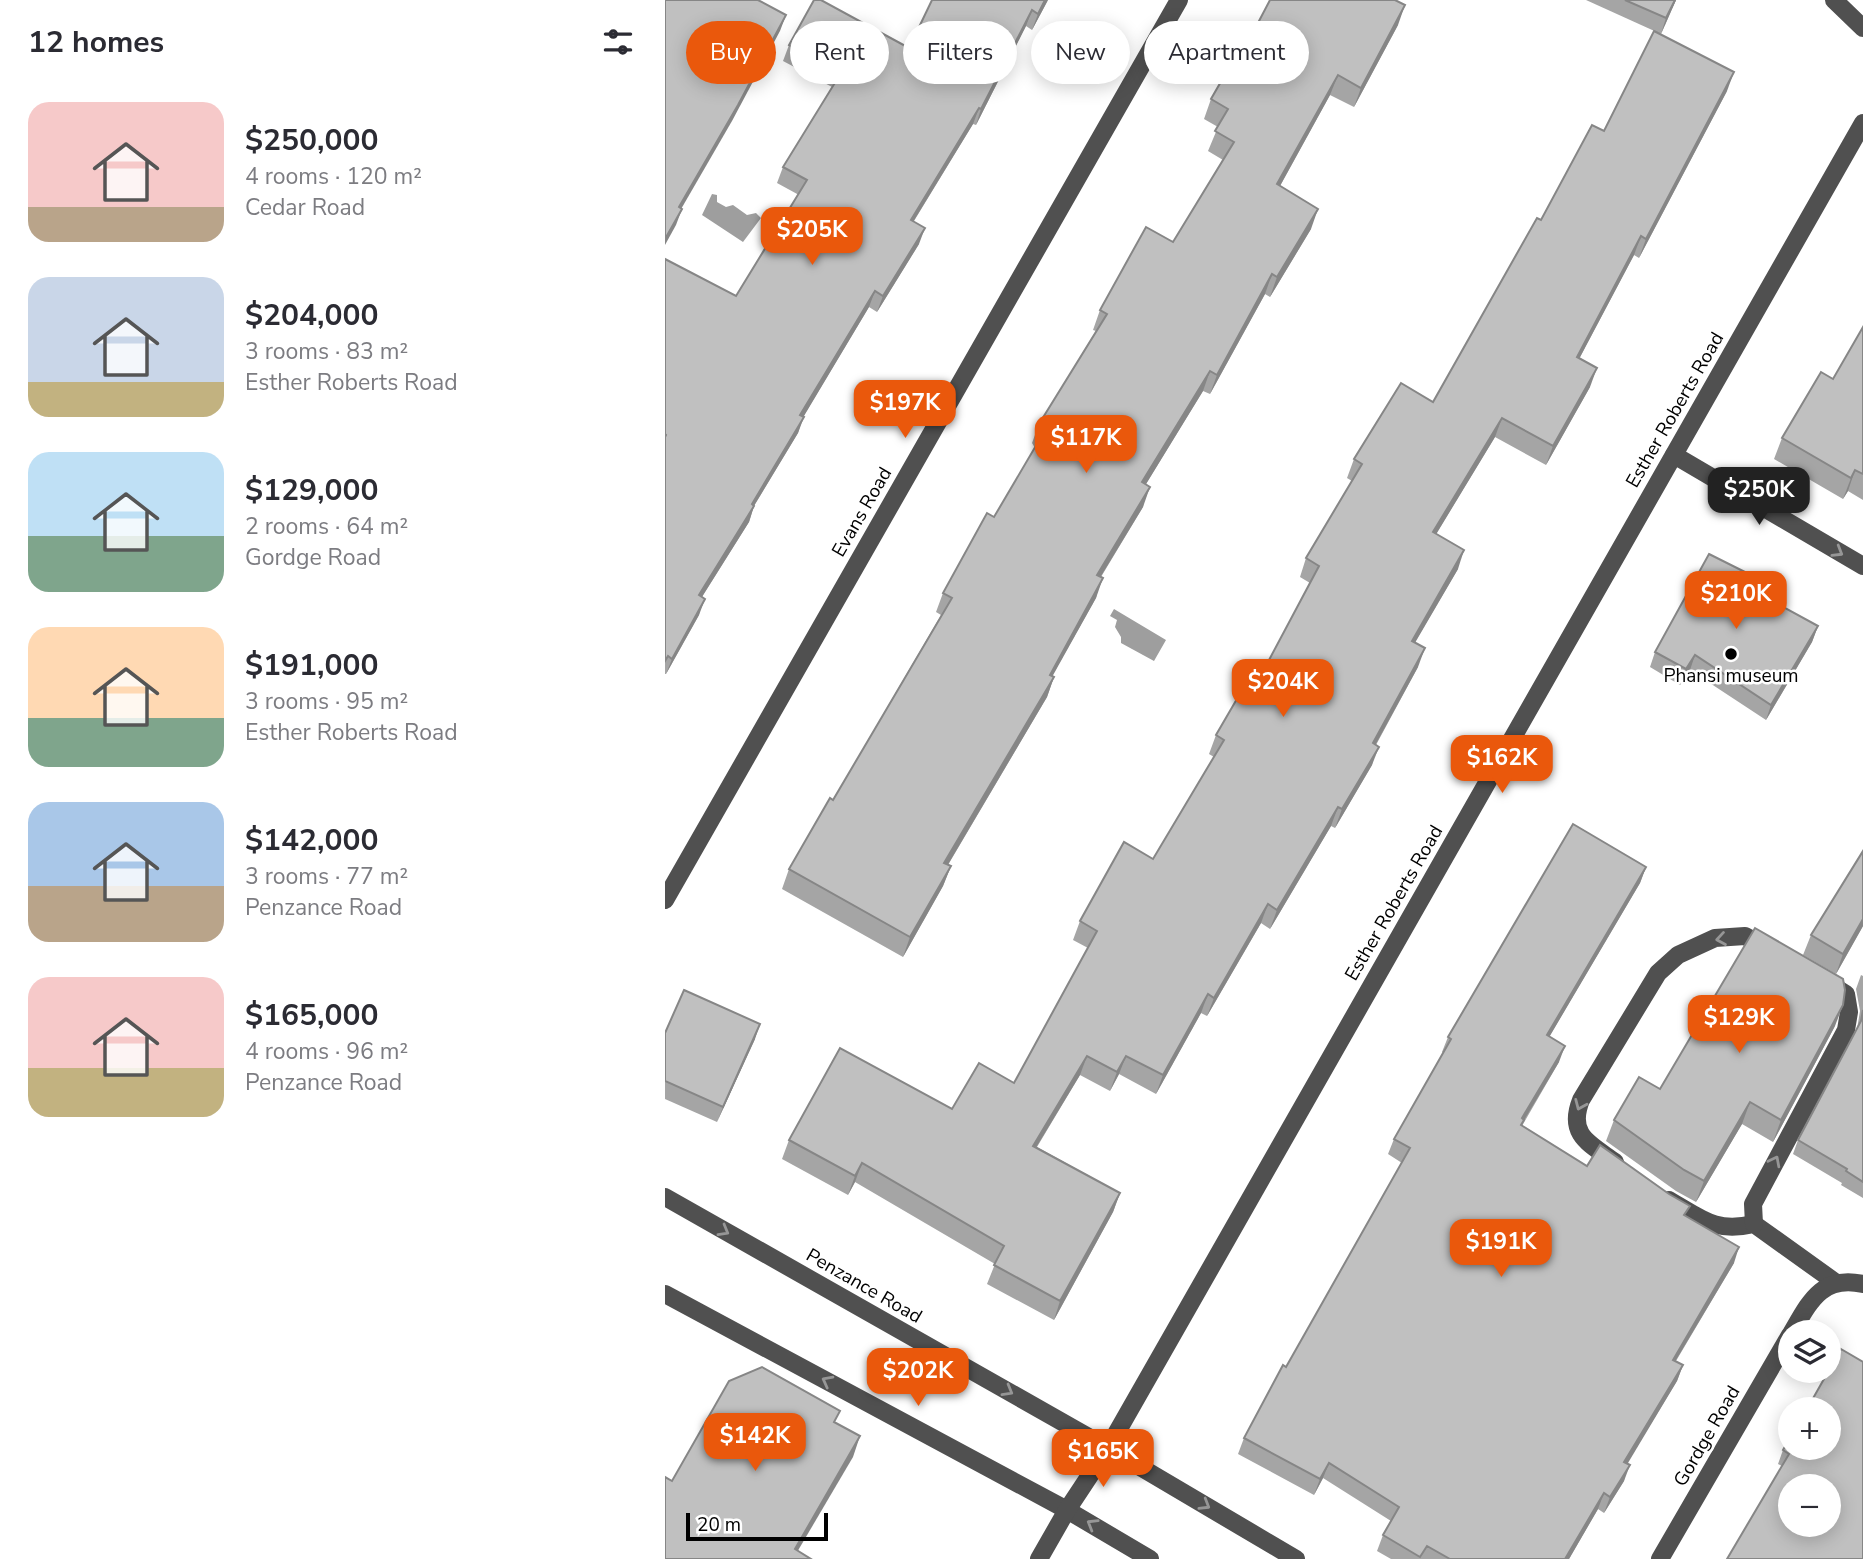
<!DOCTYPE html>
<html lang="en">
<head>
<meta charset="utf-8">
<style>
  :root { --surface:#fff; --page:#f2f2f3; --text:#2b2b33; --muted:#7c7c81; --accent:#ea580c }
  body { margin:0; font-family:"Nunito Sans",sans-serif; background:var(--page); color:var(--text); height:100vh; display:flex; flex-direction:column; font-size:26px; white-space:nowrap }
  * { box-sizing:border-box; margin:0 }
  p { font-size:23px; color:var(--muted) }
  .icon { flex:none; width:38px; height:38px; fill:none; stroke:currentColor; stroke-width:2; stroke-linecap:round; stroke-linejoin:round }
  .map { position:relative; flex:1; overflow:hidden }
  .drawer { display:flex; flex-direction:column; background:var(--surface); width:665px }
  .drawer>* { flex:none }
  .top-card { position:absolute; left:21px; top:21px; width:665px; height:63px; display:flex; gap:14px }
  .controls { position:absolute; left:1113px; top:1320px; display:grid; gap:14px }
  .controls a { display:grid; place-items:center; width:63px; height:63px; border-radius:50%; background:var(--surface); box-shadow:0 4px 18px #0003; font-size:35px }
  .scale { position:absolute; left:21px; bottom:18px; width:142px; box-sizing:border-box; padding-left:7px; border:4px solid #000; border-top:0; font-size:19px; line-height:24px; white-space:nowrap; color:#000; -webkit-text-stroke:5px #fff; paint-order:stroke }
  .price { position:absolute; translate:-50% -60px; padding:0 16px; border-radius:14px; background:var(--accent); color:#fff; font-size:23px; line-height:46px; filter:drop-shadow(0 2px 4px #0008) }
  .price::after { content:''; position:absolute; left:50%; top:42px; width:21px; height:16px; margin-left:-10px; background:inherit; clip-path:polygon(0 0,100% 0,50% 100%) }
  .price.on { background:#222; color:#fff }
  ul { padding:0; list-style:none }
  li { display:flex; align-items:center; gap:21px; height:175px; padding:0 28px }
  li span { display:grid; place-items:center; flex:none; width:196px; height:140px; border-radius:21px; color:#555 }
  li>.icon { margin-inline-start:auto }
  span .icon { width:84px; height:84px; fill:#fffc; stroke-width:1 }
  li b { font-size:30px }
  h2 { display:flex; justify-content:space-between; align-items:center; height:84px; padding:0 28px; font-size:30px }
  .pill { padding:0 24px; border-radius:32px; background:var(--surface); box-shadow:0 4px 18px #0003; font-size:24px; line-height:63px }
  .pill.on { background:var(--accent); color:#fff }
  main { display:flex; flex:1; min-height:0 }
  .map>svg:first-child { display:block }
  .water { fill:#9e9e9e }
  .lines { fill:none; stroke-linecap:round; stroke-linejoin:round }
  .minor { stroke:#505050; stroke-width:18 }
  .wall { fill:#a5a5a5 }
  .shaded-wall { fill:#868686 }
  .building { fill:#c0c0c0; stroke:#868686; stroke-width:2; fill-rule:evenodd }
  .oneway { stroke:#969696 }
  .poi-dot { fill:#000; stroke:#fff; stroke-width:2.5 }
  .labels { text-anchor:middle; dominant-baseline:central; stroke-width:5; stroke-linejoin:round; paint-order:stroke }
  .street-label { font-size:19px; fill:#000; stroke:#fff }
  .poi-label { font-size:19px; fill:#000; stroke:#fff }
</style>
</head>
<body>
<main>
<section class="drawer">
<h2>12 homes<svg class="icon" aria-label="filters" viewBox="0 0 24 24"><path d="M4 7h16M4 17h16"/><circle cx="9" cy="7" r="2"/><circle cx="15" cy="17" r="2"/></svg></h2>
<ul>
<li><span style="background:linear-gradient(#f6c9c9 75%,#b9a48a 0)"><svg class="icon" aria-label="home" viewBox="0 0 24 24"><path d="M3 11l9-7 9 7M6 9v11h12V9"/></svg></span><div><b>$250,000</b><p>4 rooms · 120 m²</p><p>Cedar Road</p></div></li>
<li><span style="background:linear-gradient(#c9d6e8 75%,#c2b280 0)"><svg class="icon" aria-label="home" viewBox="0 0 24 24"><path d="M3 11l9-7 9 7M6 9v11h12V9"/></svg></span><div><b>$204,000</b><p>3 rooms · 83 m²</p><p>Esther Roberts Road</p></div></li>
<li><span style="background:linear-gradient(#bfe0f5 60%,#7fa58c 0)"><svg class="icon" aria-label="home" viewBox="0 0 24 24"><path d="M3 11l9-7 9 7M6 9v11h12V9"/></svg></span><div><b>$129,000</b><p>2 rooms · 64 m²</p><p>Gordge Road</p></div></li>
<li><span style="background:linear-gradient(#ffd9b3 65%,#7fa58c 0)"><svg class="icon" aria-label="home" viewBox="0 0 24 24"><path d="M3 11l9-7 9 7M6 9v11h12V9"/></svg></span><div><b>$191,000</b><p>3 rooms · 95 m²</p><p>Esther Roberts Road</p></div></li>
<li><span style="background:linear-gradient(#a9c7e8 60%,#b9a48a 0)"><svg class="icon" aria-label="home" viewBox="0 0 24 24"><path d="M3 11l9-7 9 7M6 9v11h12V9"/></svg></span><div><b>$142,000</b><p>3 rooms · 77 m²</p><p>Penzance Road</p></div></li>
<li><span style="background:linear-gradient(#f6c9c9 65%,#c2b280 0)"><svg class="icon" aria-label="home" viewBox="0 0 24 24"><path d="M3 11l9-7 9 7M6 9v11h12V9"/></svg></span><div><b>$165,000</b><p>4 rooms · 96 m²</p><p>Penzance Road</p></div></li>
</ul>
</section>
<div class="map">
<svg width="1198" height="1559" viewBox="0 0 1198 1559">
  <rect width="100%" height="100%" fill="#fff"/>
  <g class="water">
    <polygon points="47,194 52,195 52,202 61,207 68,205 82,215 91,213 96,218 78,242 37,215"/>
    <polygon points="449,609 501,640 489,661 456,643 456,637 450,627 452,620 445,616"/>
  </g>
  <g class="lines">
    <g class="minor">
      <polyline points="1169,0 1198,28"/>
      <polyline points="1009,455 1198,566"/>
      <polyline points="0,900 514,0"/>
      <path d="M950,1162C925,1144 902,1135 916,1100L993,973L1013,955L1050,938L1080,936L1104,949"/>
      <polyline points="0,1197 443,1448 631,1559"/>
      <path d="M1004,1200C1037,1219 1050,1233 1089,1224L1170,1282"/>
      <polyline points="1089,1224 1088,1204 1181,1030 1184,1012 1181,994 1162,982"/>
      <polyline points="0,1294 402,1510 485,1559"/>
      <path d="M1127,1332C1145,1301 1157,1275 1198,1284"/>
      <polyline points="374,1559 402,1510 443,1448 1198,123"/>
      <polyline points="995,1559 1125,1335"/>
    </g>
  </g>
  <g class="wall">
    <polygon points="383,0 367,30 361,26 311,125 308,124 249,221 254,244 212,312 204,307 138,417 133,433 89,506 84,522 37,597 34,615 1,674 0,674 0,259 71,296 134,195 112,183 118,167 167,87 118,61 124,45 244,48"/>
    <polygon points="921,0 1011,0 996,34"/>
    <polygon points="732,1 733,25 689,107 665,95 615,186 646,229 605,297 600,294 545,394 538,391 481,484 478,507 436,577 431,598 387,676 389,677 382,697 283,865 286,866 278,886 238,957 117,889 124,869 168,800 276,615 271,612 278,593 329,517 370,448 367,443 374,424 431,331 428,330 435,310 508,242 558,160 543,151 553,127 539,119 546,99 583,42"/>
    <polygon points="1062,91 974,258 969,255 914,359 925,387 881,465 830,437 771,534 793,569 750,642 753,667 711,745 707,765 670,828 666,826 605,929 596,923 542,1016 536,1013 491,1094 454,1074 445,1091 415,1075 372,1147 455,1193 448,1212 389,1320 322,1284 330,1264 190,1182 183,1195 117,1159 124,1140 287,1109 349,1083 423,948 408,940 415,921 488,859 549,757 544,754 551,735 595,677 645,583 635,577 641,558 687,481 682,478 689,459 768,402 876,220 939,131"/>
    <polygon points="1198,327 1198,500 1183,491 1178,499 1109,459 1117,438 1168,379"/>
    <polygon points="1084,574 1080,586 1153,626 1147,642 1101,720 1025,670 1015,685 985,667 990,652"/>
    <polygon points="981,867 975,883 884,1037 894,1062 857,1126 922,1166 1021,1216 1069,1263 1011,1361 1018,1365 1012,1381 962,1463 959,1481 939,1513 933,1509 904,1559 726,1559 712,1551 718,1535 726,1521 658,1478 649,1495 573,1454 579,1438 621,1367 737,1163 723,1154 729,1139 778,1053 777,1052 783,1037"/>
    <polygon points="1198,926 1171,974 1138,955 1146,935"/>
    <polygon points="1196,975 1198,976 1198,1198 1176,1185 1177,1183 1128,1154 1133,1140 1192,1029 1195,1011 1191,989"/>
    <polygon points="1170,1026 1108,1142 1077,1124 1031,1202 1011,1191 941,1141 949,1120"/>
    <polygon points="0,1033 90,1039 52,1122 0,1099"/>
    <polygon points="1198,1362 1117,1466 1113,1464 1118,1450"/>
  </g>
  <g class="shaded-wall">
    <polygon points="380,0 383,0 367,30 373,14"/>
    <polygon points="1010,0 1011,0 996,34 1001,18"/>
    <polygon points="740,5 733,25 689,107 696,88"/>
    <polygon points="367,10 361,26 311,125 316,109"/>
    <polygon points="121,15 115,31 67,121 8,223 14,207"/>
    <polygon points="1069,72 1062,91 974,258 981,239"/>
    <polygon points="673,75 665,95 605,204 612,184"/>
    <polygon points="314,108 308,124 240,235 246,220"/>
    <polygon points="17,209 11,225 0,245 0,239"/>
    <polygon points="653,209 646,229 605,297 612,277"/>
    <polygon points="260,228 254,244 212,312 218,296"/>
    <polygon points="976,236 969,255 905,376 912,357"/>
    <polygon points="607,274 600,294 545,394 552,375"/>
    <polygon points="210,291 204,307 130,431 135,415"/>
    <polygon points="932,368 925,387 881,465 888,446"/>
    <polygon points="545,371 538,391 470,502 477,482"/>
    <polygon points="139,417 133,433 87,509 89,506 84,522 28,611 34,595"/>
    <polygon points="837,418 830,437 761,551 768,532"/>
    <polygon points="1190,470 1183,491 1178,499 1186,478"/>
    <polygon points="485,487 478,507 425,594 432,575"/>
    <polygon points="799,550 793,569 740,660 747,641"/>
    <polygon points="438,578 431,598 377,695 385,675"/>
    <polygon points="40,599 34,615 1,674 7,659"/>
    <polygon points="1153,626 1147,642 1101,720 1106,705"/>
    <polygon points="760,648 753,667 701,762 708,743"/>
    <polygon points="1030,655 1025,670 1015,685 1021,669"/>
    <polygon points="389,677 382,697 272,883 279,863"/>
    <polygon points="714,747 707,765 670,828 677,809"/>
    <polygon points="673,807 666,826 605,929 612,910"/>
    <polygon points="286,866 278,886 238,957 245,937"/>
    <polygon points="981,867 975,883 876,1051 882,1035"/>
    <polygon points="603,904 596,923 542,1016 549,998"/>
    <polygon points="1198,919 1198,926 1171,974 1178,954"/>
    <polygon points="543,994 536,1013 491,1094 498,1075"/>
    <polygon points="1178,1005 1170,1026 1108,1142 1116,1120"/>
    <polygon points="95,1024 90,1039 52,1122 58,1107"/>
    <polygon points="900,1046 894,1062 858,1122 853,1136 857,1118"/>
    <polygon points="422,1056 415,1075 361,1164 368,1146"/>
    <polygon points="461,1056 454,1074 445,1091 452,1072"/>
    <polygon points="1085,1102 1077,1124 1031,1202 1039,1181"/>
    <polygon points="197,1163 190,1182 183,1195 190,1176"/>
    <polygon points="455,1193 448,1212 389,1320 395,1301"/>
    <polygon points="1074,1247 1069,1263 1002,1375 1008,1360"/>
    <polygon points="1018,1365 1012,1381 954,1478 959,1462"/>
    <polygon points="195,1436 188,1457 128,1559 130,1549"/>
    <polygon points="664,1463 658,1478 649,1495 655,1479"/>
    <polygon points="965,1465 959,1481 939,1513 945,1497"/>
    <polygon points="939,1493 933,1509 904,1559 900,1559"/>
  </g>
  <g class="building">
    <polygon points="0,0 93,0 121,15 73,105 14,207 17,209 0,239"/>
    <polygon points="149,0 156,0 244,48 267,0 380,0 373,14 367,10 316,109 314,108 246,220 260,228 218,296 210,291 135,415 139,417 87,504 89,506 34,595 40,599 7,659 3,656 0,661 0,437 1,435 0,434 0,259 71,296 142,180 118,167 176,73 124,45"/>
    <polygon points="605,0 730,0 740,5 696,88 673,75 612,184 653,209 612,277 607,274 552,375 545,371 477,482 485,487 432,575 438,578 385,675 389,677 279,863 286,866 245,937 124,869 165,798 168,800 287,598 278,593 322,513 329,517 379,432 374,424 442,314 435,310 481,227 508,242 569,142 550,131 563,109 546,99 580,40 583,42"/>
    <polygon points="960,0 1010,0 1001,18"/>
    <polygon points="989,31 1069,72 981,239 976,236 912,357 932,368 888,446 837,418 768,532 799,550 747,641 760,648 708,743 714,747 677,809 673,807 612,910 603,904 549,998 543,994 498,1075 461,1056 452,1072 422,1056 368,1146 455,1193 395,1301 329,1265 339,1246 197,1163 190,1176 124,1140 175,1048 287,1109 314,1063 349,1083 432,931 415,921 459,842 488,859 559,740 551,735 587,673 595,677 654,566 641,558 697,464 689,459 736,383 768,402 872,218 876,220 927,125 939,131"/>
    <polygon points="1198,327 1198,474 1190,470 1186,478 1117,438 1156,372 1168,379"/>
    <polygon points="1044,554 1084,574 1078,585 1153,626 1106,705 1030,655 1021,669 990,652"/>
    <polygon points="908,824 981,867 882,1035 900,1046 857,1118 859,1120 856,1125 922,1166 935,1145 1004,1194 1025,1206 1019,1215 1074,1247 1008,1360 1018,1365 959,1462 965,1465 945,1497 939,1493 900,1559 785,1559 762,1546 755,1557 718,1535 734,1507 664,1463 655,1479 579,1438 618,1365 621,1367 745,1148 729,1139 786,1039 783,1037"/>
    <polygon points="1198,851 1198,919 1178,954 1146,935"/>
    <polygon points="1090,928 1178,979 1180,990 1178,1005 1116,1120 1085,1102 1039,1181 1019,1170 949,1120 974,1077 995,1089"/>
    <polygon points="19,990 95,1024 58,1107 0,1081 0,1033"/>
    <polygon points="1198,1010 1198,1182 1181,1171 1182,1169 1133,1140 1196,1021"/>
    <path d="M1176,1349L1198,1362V1559H1062L1124,1454L1118,1450L1125,1438V1447H1164V1409H1142ZM1125,1486H1164V1524H1125Z"/>
    <polygon points="97,1367 175,1411 169,1422 195,1436 130,1549 146,1559 0,1559 0,1477 7,1481 64,1381"/>
  </g>
  <defs><path id="oneway-chevron" d="M-2-3.5L2.5 0L-2 3.5" fill="none" stroke-width="1.6" stroke-linecap="round" stroke-linejoin="round" transform="scale(1.75)"/></defs>
  <g class="oneway">
    <use href="#oneway-chevron" transform="translate(1173 552) rotate(31)"/>
    <use href="#oneway-chevron" transform="translate(1056 939) rotate(171)"/>
    <use href="#oneway-chevron" transform="translate(915 1105) rotate(113)"/>
    <use href="#oneway-chevron" transform="translate(1110 1161) rotate(-63)"/>
    <use href="#oneway-chevron" transform="translate(59 1231) rotate(30)"/>
    <use href="#oneway-chevron" transform="translate(162 1381) rotate(-152)"/>
    <use href="#oneway-chevron" transform="translate(343 1391) rotate(30)"/>
    <use href="#oneway-chevron" transform="translate(540 1505) rotate(31)"/>
    <use href="#oneway-chevron" transform="translate(427 1524) rotate(-149)"/>
  </g>
  <circle class="poi-dot" cx="1066" cy="654" r="7"/>
  <g class="labels">
    <g class="street-label">
      <text transform="translate(1010 410) rotate(-60)">Esther Roberts Road</text>
      <text transform="translate(197 512) rotate(-60)">Evans Road</text>
      <text transform="translate(729 903) rotate(-60)">Esther Roberts Road</text>
      <text transform="translate(199 1286) rotate(30)">Penzance Road</text>
      <text transform="translate(1042 1436) rotate(-60)">Gordge Road</text>
    </g>
    <g class="poi-label">
      <text x="1066" y="676">Phansi museum</text>
    </g>
  </g>
</svg>
<div class="controls">
<a><svg class="icon" aria-label="layers" viewBox="0 0 24 24"><path d="M12 4l9 5-9 5-9-5zM3 14l9 5 9-5"/></svg></a>
<a>+</a>
<a>−</a>
</div>
<div class="scale">20 m</div>
<b class="price" style="left:147px;top:267px">$205K</b>
<b class="price" style="left:240px;top:440px">$197K</b>
<b class="price" style="left:421px;top:475px">$117K</b>
<b class="price on" style="left:1094px;top:527px">$250K</b>
<b class="price" style="left:1071px;top:631px">$210K</b>
<b class="price" style="left:618px;top:719px">$204K</b>
<b class="price" style="left:837px;top:795px">$162K</b>
<b class="price" style="left:1074px;top:1055px">$129K</b>
<b class="price" style="left:836px;top:1279px">$191K</b>
<b class="price" style="left:253px;top:1408px">$202K</b>
<b class="price" style="left:90px;top:1473px">$142K</b>
<b class="price" style="left:438px;top:1489px">$165K</b>
<div class="top-card">
<a class="pill on">Buy</a>
<a class="pill">Rent</a>
<a class="pill">Filters</a>
<a class="pill">New</a>
<a class="pill">Apartment</a>
</div>
</div>
</main>
</body>
</html>
